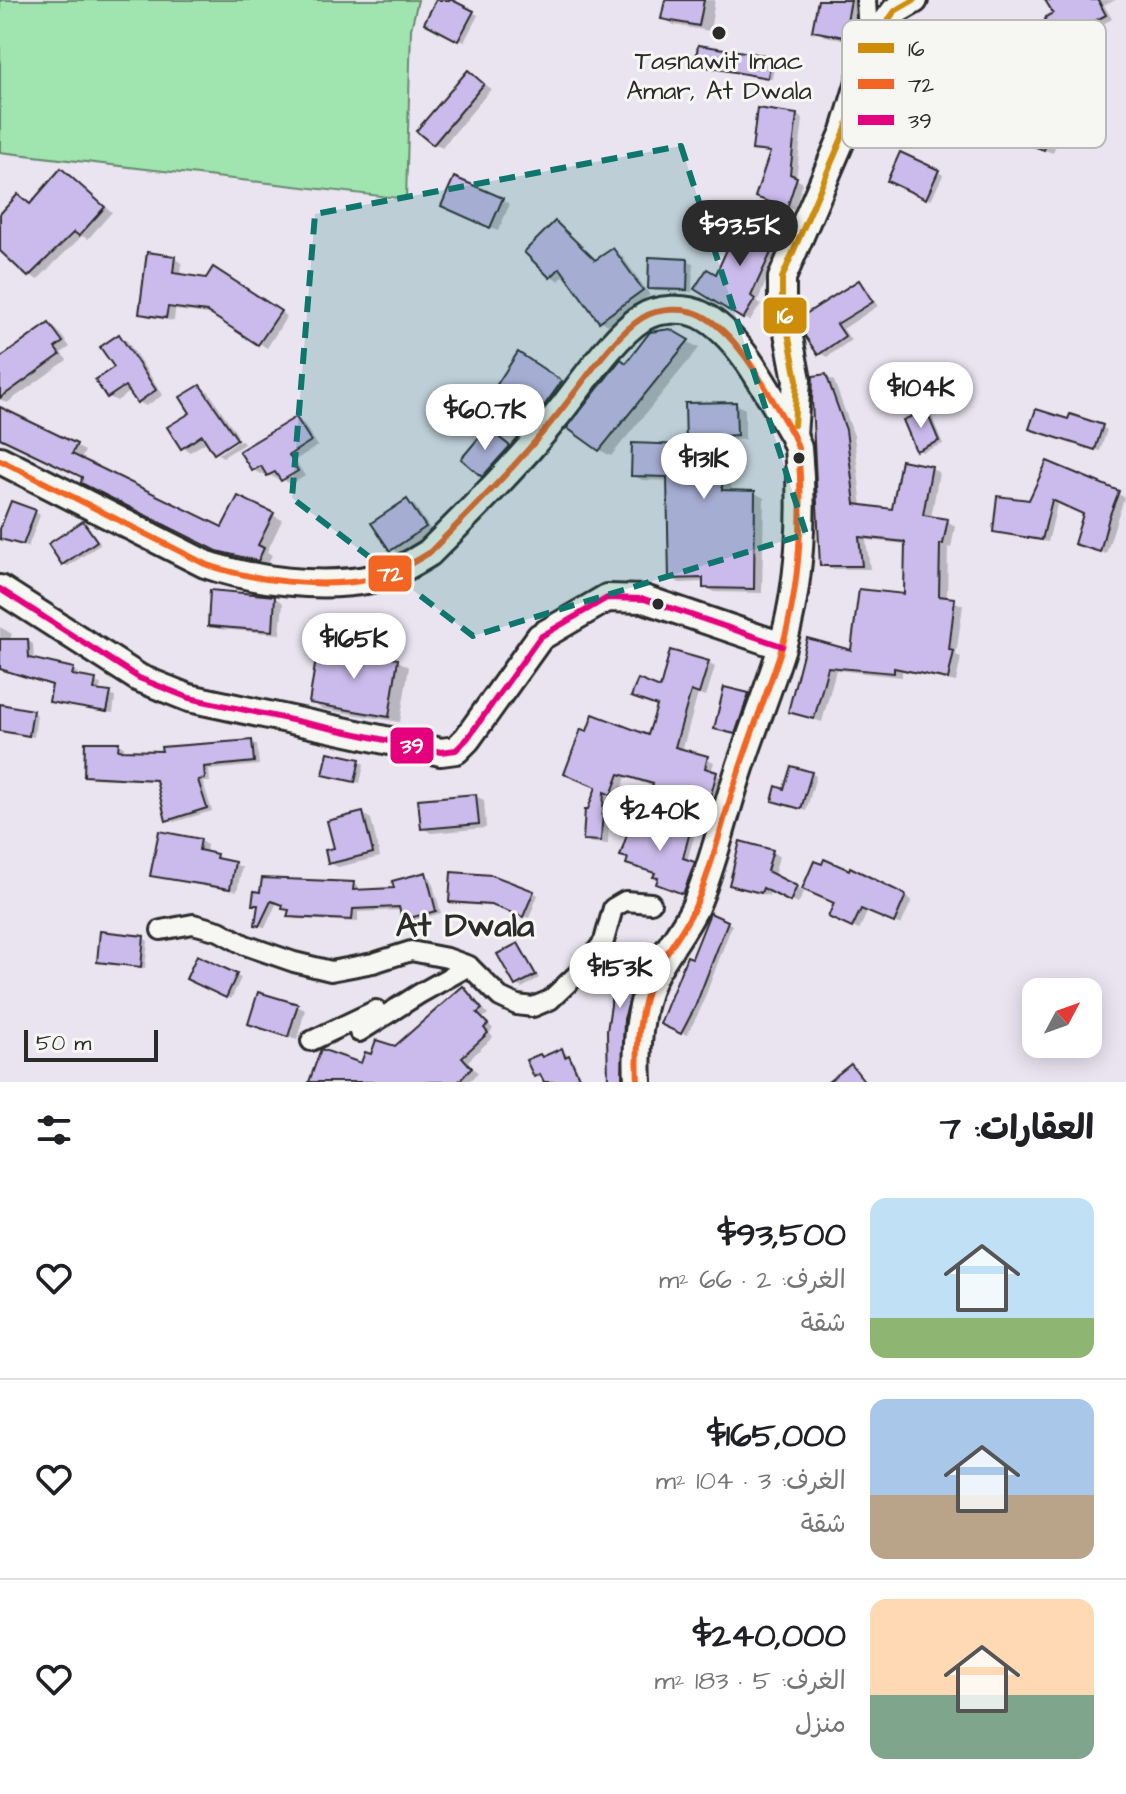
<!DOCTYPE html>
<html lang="ar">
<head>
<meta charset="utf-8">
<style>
  :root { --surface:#fff; --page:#f6f6f6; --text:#202124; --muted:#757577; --line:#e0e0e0; --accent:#2b2b2b }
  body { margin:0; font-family:"Architects Daughter","Playpen Sans Arabic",sans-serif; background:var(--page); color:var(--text); direction:rtl; height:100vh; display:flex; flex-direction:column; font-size:30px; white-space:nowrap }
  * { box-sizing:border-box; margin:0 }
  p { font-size:26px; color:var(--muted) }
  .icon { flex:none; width:44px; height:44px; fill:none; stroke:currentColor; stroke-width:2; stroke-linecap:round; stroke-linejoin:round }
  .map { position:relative; height:1082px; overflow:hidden; direction:ltr }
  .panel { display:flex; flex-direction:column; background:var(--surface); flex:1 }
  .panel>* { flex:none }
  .needle { width:52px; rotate:49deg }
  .buttons { position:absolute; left:1022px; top:978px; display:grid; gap:16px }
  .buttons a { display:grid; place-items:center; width:80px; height:80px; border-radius:16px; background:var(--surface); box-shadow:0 4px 20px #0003; font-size:40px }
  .scale { position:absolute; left:24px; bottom:20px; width:134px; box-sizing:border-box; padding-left:8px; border:4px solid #2b2b2b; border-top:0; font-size:22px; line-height:28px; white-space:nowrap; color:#2b2b2b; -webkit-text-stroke:6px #f6f6f2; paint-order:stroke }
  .price { position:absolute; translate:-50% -68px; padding:0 18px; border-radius:28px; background:#fff; color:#222; font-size:26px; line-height:52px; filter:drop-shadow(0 2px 4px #0008) }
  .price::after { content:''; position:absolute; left:50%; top:48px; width:24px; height:18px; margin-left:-12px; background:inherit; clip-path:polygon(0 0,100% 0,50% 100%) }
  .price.active { background:var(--accent); color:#fff }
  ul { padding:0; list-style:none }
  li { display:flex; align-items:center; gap:24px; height:200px; padding:0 32px }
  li+li { border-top:2px solid var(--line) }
  li span { display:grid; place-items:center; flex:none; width:224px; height:160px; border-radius:16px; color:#555 }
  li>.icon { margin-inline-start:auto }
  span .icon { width:96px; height:96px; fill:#fffc; stroke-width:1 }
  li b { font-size:34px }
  h2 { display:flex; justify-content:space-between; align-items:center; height:96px; padding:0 32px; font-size:34px }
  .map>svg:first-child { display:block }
  .green { fill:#a0e4b0; stroke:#66886e; stroke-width:2 }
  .shadow { fill:#0003 }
  .building { fill:#cbbbec; stroke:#2b2b2b; stroke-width:2 }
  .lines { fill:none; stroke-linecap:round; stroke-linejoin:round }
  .street-casing { stroke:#2b2b2b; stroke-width:24 }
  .secondary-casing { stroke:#2b2b2b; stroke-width:32 }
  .street { stroke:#f6f6f2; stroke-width:18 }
  .secondary { stroke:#f6f6f2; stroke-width:26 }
  .bus-1-casing { stroke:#f6f6f2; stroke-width:12 }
  .bus-2-casing { stroke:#f6f6f2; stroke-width:12 }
  .bus-3-casing { stroke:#f6f6f2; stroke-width:12 }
  .bus-1 { stroke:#ce8d09; stroke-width:6 }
  .bus-2 { stroke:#f26522; stroke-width:6 }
  .bus-3 { stroke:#e5007d; stroke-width:6 }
  .marked { fill:#0f766e; fill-opacity:0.2; stroke:#0f766e; stroke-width:6; stroke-dasharray:16 10; stroke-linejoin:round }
  .poi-dot { fill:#2b2b2b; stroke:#f6f6f2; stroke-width:3 }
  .labels { text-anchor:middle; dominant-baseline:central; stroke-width:6; stroke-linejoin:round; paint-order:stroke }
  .poi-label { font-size:26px; fill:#2b2b2b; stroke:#f6f6f2 }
  .district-label { font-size:34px; font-weight:bold; fill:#2b2b2b; stroke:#f6f6f2 }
  .key { fill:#f6f6f2; stroke:#b9b9b6; stroke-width:2 }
  .key-label { font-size:22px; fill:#2b2b2b }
  .line-badge { stroke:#f6f6f2; stroke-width:3 }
  .badge-label { font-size:22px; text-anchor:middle; font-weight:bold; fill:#fff }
</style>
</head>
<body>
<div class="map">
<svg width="1126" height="1082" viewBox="0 0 1126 1082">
  <rect width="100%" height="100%" fill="#e9e4f0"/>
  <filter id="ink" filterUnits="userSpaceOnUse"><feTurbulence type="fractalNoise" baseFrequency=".0125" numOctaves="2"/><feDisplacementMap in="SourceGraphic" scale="16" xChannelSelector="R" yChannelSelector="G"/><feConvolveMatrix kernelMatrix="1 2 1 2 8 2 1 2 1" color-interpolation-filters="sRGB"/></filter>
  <g filter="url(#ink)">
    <polygon class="green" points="0,0 418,0 411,29 406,199 0,152"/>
    <g class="shadow">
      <polygon points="438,0 448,0 478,15 464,42 427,22"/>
      <polygon points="667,0 715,0 710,31 674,25 663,18"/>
      <polygon points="820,0 863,0 855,42 825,36 814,30"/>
      <polygon points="1048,0 1116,0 1104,5 1112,19 1077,38 1067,28 1047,39 1041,36 1048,19 1056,14"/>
      <polygon points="770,58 775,60 772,79 697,64"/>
      <polygon points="468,72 491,89 442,148 434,143"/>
      <polygon points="1041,99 1049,103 1046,112 1064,120 1053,153 1014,139"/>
      <polygon points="796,115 803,119 796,179 803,183 794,210 764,200 772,154 755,149"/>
      <polygon points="61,171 112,212 88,239 82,236 37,280 0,249 0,217 19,196 32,205"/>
      <polygon points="938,172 943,175 931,200 894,183"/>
      <polygon points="502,200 510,204 498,231 451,210"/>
      <polygon points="555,223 598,261 613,250 621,255 650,295 608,325 600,320 566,273 559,281 551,276"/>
      <polygon points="779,234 785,238 757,302 761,304 750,321 697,288"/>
      <polygon points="174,258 182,263 180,276 207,280 222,274 287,316 267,348 216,315 175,310 174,321 148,317 141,313"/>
      <polygon points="688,261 693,263 692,292 655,291 650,288"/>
      <polygon points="859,282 866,286 878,306 843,329 851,340 827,357 820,353"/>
      <polygon points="49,325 57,330 70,347 61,353 67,360 7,403 0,399 0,360"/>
      <polygon points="669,331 699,348 611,456 600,450 627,365"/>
      <polygon points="119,337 127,341 163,395 146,406 138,402 131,391 117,401 109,397 116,368"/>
      <polygon points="526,359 569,387 547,417 498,386"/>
      <polygon points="825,376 834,381 854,436 862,507 894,511 931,468 939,473 931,518 947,521 955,526 951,548 948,547 947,599 963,605 956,655 961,657 956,682 902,671 902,677 836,670 822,722 790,711 809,641 853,653 906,596 907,544 866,540 870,569 830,569 822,564"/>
      <polygon points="201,387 209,392 238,436 216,450 216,453 208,441 190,452 182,447"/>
      <polygon points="736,404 745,409 745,439 733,440 731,493 755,493 764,498 762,593 714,592 705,586 705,582 680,583 671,578 669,481 642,480 633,475 688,447"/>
      <polygon points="0,409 85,451 80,461 223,530 273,515 282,520 267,552 272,555 267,565 228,555 93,488 84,477 0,437"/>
      <polygon points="926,412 931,415 943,444 922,452 917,449"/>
      <polygon points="296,419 304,424 318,446 295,460 305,476 290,485 281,477 277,479 271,476 284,468 270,472 270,475 267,471 261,474 253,470"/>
      <polygon points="1102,427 1107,430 1100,451 1036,430"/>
      <polygon points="493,433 513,450 488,478 483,475"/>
      <polygon points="241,440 244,444 223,457 218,454"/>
      <polygon points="1048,464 1124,497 1106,554 1076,543 1085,514 1058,501 1048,542 1001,534 995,531 1031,502"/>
      <polygon points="407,501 415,506 432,532 400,554 392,549"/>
      <polygon points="35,512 40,515 28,547 0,537 0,535"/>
      <polygon points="83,523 88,526 101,544 68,566 63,564"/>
      <polygon points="275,598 283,603 280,634 218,629 210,625"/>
      <polygon points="0,627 12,634 9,641 28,641 33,644 34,661 73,670 79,673 78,678 101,684 99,692 115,697 113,713 57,704 52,701 54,686 0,670"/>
      <polygon points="398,661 409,667 400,722 322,709 311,702"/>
      <polygon points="708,663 715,667 706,696 698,694 682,751 714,762 711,772 723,778 715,808 626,777 619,797 610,794 608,844 592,843 585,839 589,811 598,787 650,738 659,707 640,700"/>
      <polygon points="748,695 753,698 740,733 719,728"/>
      <polygon points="0,711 32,712 37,715 34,737 0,732"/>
      <polygon points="251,742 257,745 259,765 209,770 210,782 203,782 212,811 174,822 168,819 159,781 92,778 86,775 118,744 124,747 124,752 164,753"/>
      <polygon points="359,761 364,764 360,783 331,777"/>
      <polygon points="811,773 816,776 806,811 775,800"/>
      <polygon points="475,796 484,800 486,828 431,833 423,828"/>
      <polygon points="363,814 371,819 380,857 338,867 330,863 336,849"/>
      <polygon points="690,830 695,833 687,861 699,867 688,895 663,886"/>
      <polygon points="200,841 207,845 206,853 242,867 237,891 159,878 152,874"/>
      <polygon points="772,852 779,856 774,877 804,892 798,904 770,890 769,896 731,884"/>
      <polygon points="425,874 431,878 441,913 410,922 404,918 402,910 358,912 358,922 295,919 290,916 290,912 284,908 285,905 277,902 265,928 258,924 260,907 254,903 353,884 359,887 359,892 396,890"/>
      <polygon points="533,892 538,895 529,918 498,907 456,904 451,901"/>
      <polygon points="905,896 912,900 901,925 868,910 859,930 837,920 836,903"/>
      <polygon points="727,922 732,925 700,1010 687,1035 667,1026 693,960"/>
      <polygon points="143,938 148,941 145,968 104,964 99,961"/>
      <polygon points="518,945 522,948 539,978 522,988 517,985"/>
      <polygon points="639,957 643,960 643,972 628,1082 611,1082 610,1078"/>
      <polygon points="236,976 241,978 231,999 193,981"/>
      <polygon points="463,988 469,992 488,1014 483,1018 493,1029 489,1033 493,1037 467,1062 478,1073 468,1082 317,1082 362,1065 373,1057 395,1049"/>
      <polygon points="297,1006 305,1010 297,1040 250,1024"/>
      <polygon points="562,1050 573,1060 583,1082 546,1082 544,1077 540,1078 535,1075 540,1056 544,1058"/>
    </g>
    <g class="building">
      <polygon points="436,0 452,0 474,11 458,41 424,23"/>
      <polygon points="665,0 704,0 699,26 661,19"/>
      <polygon points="818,0 851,0 844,37 812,31"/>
      <polygon points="1045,0 1098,0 1106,15 1069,35 1063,24 1039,37 1046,17 1053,13"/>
      <polygon points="698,45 771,56 768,78 695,65"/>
      <polygon points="468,70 484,84 433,145 416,131"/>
      <polygon points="1020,89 1042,97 1039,107 1057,114 1044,150 1003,135"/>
      <polygon points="757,108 797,114 790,174 797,177 787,208 755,197 770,152 752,150"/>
      <polygon points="900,152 939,170 926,199 887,181"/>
      <polygon points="61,168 105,207 79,236 74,232 28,277 0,251 0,214 18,194 30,204"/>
      <polygon points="454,177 503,198 490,228 441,206"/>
      <polygon points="742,216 780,233 751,296 755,299 743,319 694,289 707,269 716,274"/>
      <polygon points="555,221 595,260 613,248 643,290 599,322 560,268 550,278 524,252"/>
      <polygon points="147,252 175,256 173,273 206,278 213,267 281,311 258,345 207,312 168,307 166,318 139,314"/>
      <polygon points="649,257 688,259 687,290 648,289"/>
      <polygon points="859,280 873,302 837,324 845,336 818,355 805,336 801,317"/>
      <polygon points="49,323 63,342 55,348 60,355 0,398 0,358"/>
      <polygon points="670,329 689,340 599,451 567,428 621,359 626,363 650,332"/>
      <polygon points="119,334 156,390 137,403 125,386 107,398 95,380 114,367 100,347"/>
      <polygon points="518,352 562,381 538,414 496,386"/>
      <polygon points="826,374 846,430 855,504 892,509 901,460 932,466 923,515 948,519 943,544 940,544 939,596 955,598 949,650 954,651 948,679 894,668 894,673 828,667 814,719 788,712 807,638 851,650 859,589 904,594 905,542 859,537 862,566 820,566 812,400 813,376"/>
      <polygon points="200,385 237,439 214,454 202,435 181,449 167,427 190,413 180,397"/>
      <polygon points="736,402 737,435 724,436 722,490 755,491 754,589 703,588 703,578 669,579 667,477 631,476 632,443 686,445 685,403"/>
      <polygon points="0,407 77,444 72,454 222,527 238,496 274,513 258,545 264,548 258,561 217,551 81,483 82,477 0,438"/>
      <polygon points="1036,409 1068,419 1070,414 1103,425 1095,450 1029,429"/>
      <polygon points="926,410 939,441 916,451 903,420"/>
      <polygon points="296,417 311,441 289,455 298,471 281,481 275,472 267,476 261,466 252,471 239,451"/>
      <polygon points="487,428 510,446 482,477 461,459"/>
      <polygon points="1047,461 1119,491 1109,517 1100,552 1074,544 1083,514 1052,500 1042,540 993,532 997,496 1029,500"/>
      <polygon points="407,499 426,527 390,551 371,523"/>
      <polygon points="11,501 36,510 23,545 0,539 0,529"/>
      <polygon points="83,521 97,541 62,565 48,544"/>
      <polygon points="210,590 275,596 273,631 208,626"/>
      <polygon points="0,639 28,639 29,658 74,668 72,675 96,679 94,690 111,692 107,712 49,702 52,685 0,669"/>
      <polygon points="318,646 398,659 389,717 309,703"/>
      <polygon points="670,650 709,661 699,694 691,691 675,747 708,756 705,768 717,772 708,806 652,787 653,784 619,774 611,795 604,792 601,841 583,840 585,809 588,809 596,787 564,774 581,729 587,731 593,714 648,735 657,706 631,697 638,679 660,688"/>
      <polygon points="724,687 749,693 735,734 714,729"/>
      <polygon points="0,704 33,710 29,736 0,731"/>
      <polygon points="252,740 254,762 204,767 205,779 198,780 207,808 166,821 156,780 84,776 85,742 119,742 118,750 162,751 161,747"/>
      <polygon points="328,752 360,759 355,782 323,775"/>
      <polygon points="791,766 812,772 801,809 772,801 776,786 784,789"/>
      <polygon points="476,794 479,824 421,829 418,799"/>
      <polygon points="363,812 373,853 328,864 325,850 334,848 327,821"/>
      <polygon points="632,819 671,831 673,824 691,828 683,858 695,862 683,894 656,884 658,878 653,877 655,873 626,864 628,858 620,856"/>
      <polygon points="159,831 201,839 199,850 217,854 216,858 235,862 230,889 150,876"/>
      <polygon points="740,841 773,850 767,871 797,886 790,902 763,888 761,893 729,885"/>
      <polygon points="824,859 849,870 850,867 906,895 894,923 861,909 852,928 828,917 834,903 802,889 814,861 822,864"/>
      <polygon points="426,872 436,911 402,920 399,907 353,909 352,920 287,917 289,910 282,909 283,905 271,901 259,926 255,925 258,905 252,905 254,891 260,892 262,878 354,882 353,890 394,888 392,881"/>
      <polygon points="451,872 492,875 534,891 523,917 491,905 449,902"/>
      <polygon points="710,913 728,921 695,1007 681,1034 660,1024 687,956 692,958"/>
      <polygon points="100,931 144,936 141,967 97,962"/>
      <polygon points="518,943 536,975 515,986 497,954"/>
      <polygon points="612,954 639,955 639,969 624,1019 622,1082 608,1082 607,1031 611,1005"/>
      <polygon points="197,955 237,974 226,998 186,979"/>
      <polygon points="463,986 482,1009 477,1013 488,1024 484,1028 488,1033 462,1057 472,1068 458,1082 309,1082 321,1049 361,1063 365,1052 371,1054 376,1040 395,1046"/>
      <polygon points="258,992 298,1004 288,1037 248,1024"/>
      <polygon points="562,1048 565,1057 569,1055 581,1082 544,1082 540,1074 534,1077 526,1060 540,1054 542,1057"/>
      <polygon points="851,1064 865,1082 828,1082"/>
    </g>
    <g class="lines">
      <defs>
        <g id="street">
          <polyline points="866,0 867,17 878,34"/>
          <polyline points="161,930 193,924 219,931 245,945 294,962 331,971 373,963 411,951 447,958 469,966 500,997 517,1005 533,1007 550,1000 587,965 604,941 613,908 625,901 651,903"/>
          <polyline points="359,1032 419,994 469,966"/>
          <polyline points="311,1041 376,1010"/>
        </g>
        <g id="secondary">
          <polyline points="793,435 797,380 782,301 782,278 845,131 867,58 878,34 895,11 914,0"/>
          <path d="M0,460L205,564C253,581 322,589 372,579C393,575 411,564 429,553C473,509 519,463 558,414C581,386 612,337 642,318C657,308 686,307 701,315C741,335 770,397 793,435L798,448C804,511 800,587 782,647C768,692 750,735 736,780C722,822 713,866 695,907C684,930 672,943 660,964C639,997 636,1044 638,1082"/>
          <polyline points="0,589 139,678 189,698 441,752 456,750 467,739 540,637 607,598 644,599 782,646"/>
        </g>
      </defs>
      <use href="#street" class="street-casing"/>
      <use href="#secondary" class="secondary-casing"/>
      <use href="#street" class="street"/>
      <use href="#secondary" class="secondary"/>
      <defs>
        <polyline id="bus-1" points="794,425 797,380 782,301 782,278 845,131 867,58 878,34 895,11 914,0"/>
        <path id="bus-2" d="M0,460L205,564C253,581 322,589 372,579C393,575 411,564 429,553C473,509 519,463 558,414C581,386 612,337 642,318C657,308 686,307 701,315C741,335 770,397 793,435L798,448C804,511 800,587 782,647C768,692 750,735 736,780C722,822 713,866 695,907C684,930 672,943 660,964C639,997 636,1044 638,1082"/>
        <polyline id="bus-3" points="0,589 139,678 189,698 441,752 456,750 467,739 540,637 607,598 644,599 782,646"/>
      </defs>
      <use href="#bus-1" class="bus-1-casing"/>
      <use href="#bus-2" class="bus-2-casing"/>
      <use href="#bus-3" class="bus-3-casing"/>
      <use href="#bus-1" class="bus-1"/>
      <use href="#bus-2" class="bus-2"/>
      <use href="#bus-3" class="bus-3"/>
    </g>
  </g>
  <path class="marked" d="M681,146L806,534L473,636L292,498L315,214Z"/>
  <g class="poi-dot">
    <circle cx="719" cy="33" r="8"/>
    <circle cx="799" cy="458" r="7"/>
    <circle cx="658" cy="604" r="7"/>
  </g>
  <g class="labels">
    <g class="poi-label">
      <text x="719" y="61">Tasnawit Imac<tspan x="719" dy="30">Amar, At Dwala</tspan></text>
    </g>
    <g class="district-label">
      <text x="465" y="926">At Dwala</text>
    </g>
  </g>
  <rect x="842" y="20" width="264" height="128" rx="12" class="key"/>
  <rect x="858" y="43" width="36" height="10" fill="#ce8d09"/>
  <rect x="858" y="79" width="36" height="10" fill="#f26522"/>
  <rect x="858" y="115" width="36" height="10" fill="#e5007d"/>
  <g class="key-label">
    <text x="908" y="56">16</text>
    <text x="908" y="92">72</text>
    <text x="908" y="128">39</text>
  </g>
  <g class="line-badge">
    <rect x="762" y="296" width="46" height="39" rx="8" fill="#ce8d09"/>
    <rect x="367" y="554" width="46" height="39" rx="8" fill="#f26522"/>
    <rect x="389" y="726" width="46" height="39" rx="8" fill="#e5007d"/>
  </g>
  <g class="badge-label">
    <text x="785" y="323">16</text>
    <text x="390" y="581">72</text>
    <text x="412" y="753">39</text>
  </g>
</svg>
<div class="buttons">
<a><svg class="needle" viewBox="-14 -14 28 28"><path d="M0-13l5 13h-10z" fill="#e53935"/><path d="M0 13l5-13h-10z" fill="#757577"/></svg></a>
</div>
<div class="scale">50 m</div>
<b class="price active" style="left:740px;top:268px">$93.5K</b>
<b class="price" style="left:921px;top:430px">$104K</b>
<b class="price" style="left:485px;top:452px">$60.7K</b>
<b class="price" style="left:704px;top:501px">$131K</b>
<b class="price" style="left:354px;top:681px">$165K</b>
<b class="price" style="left:660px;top:853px">$240K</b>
<b class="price" style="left:620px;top:1010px">$153K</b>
</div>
<section class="panel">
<h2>العقارات: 7<svg class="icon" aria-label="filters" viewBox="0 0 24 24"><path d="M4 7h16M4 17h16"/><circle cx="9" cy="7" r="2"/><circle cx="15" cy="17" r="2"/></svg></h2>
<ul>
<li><span style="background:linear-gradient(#bfe0f5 75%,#8fb573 0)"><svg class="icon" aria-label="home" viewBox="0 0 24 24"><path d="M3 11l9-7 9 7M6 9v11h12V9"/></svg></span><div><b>$93,500</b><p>الغرف: 2 · 66 m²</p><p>شقة</p></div><svg class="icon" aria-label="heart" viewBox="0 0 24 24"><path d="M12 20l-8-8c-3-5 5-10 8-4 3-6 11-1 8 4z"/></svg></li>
<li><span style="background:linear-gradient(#a9c7e8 60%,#b9a48a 0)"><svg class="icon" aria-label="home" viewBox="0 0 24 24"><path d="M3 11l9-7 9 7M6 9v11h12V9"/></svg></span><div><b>$165,000</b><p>الغرف: 3 · 104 m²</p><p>شقة</p></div><svg class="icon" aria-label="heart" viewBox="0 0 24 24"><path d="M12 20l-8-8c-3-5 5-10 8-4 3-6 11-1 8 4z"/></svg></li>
<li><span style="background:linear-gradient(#ffd9b3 60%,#7fa58c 0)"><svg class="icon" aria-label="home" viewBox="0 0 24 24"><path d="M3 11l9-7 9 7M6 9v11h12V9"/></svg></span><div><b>$240,000</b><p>الغرف: 5 · 183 m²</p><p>منزل</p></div><svg class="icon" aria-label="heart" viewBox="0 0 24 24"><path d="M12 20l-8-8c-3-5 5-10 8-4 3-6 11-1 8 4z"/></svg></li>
</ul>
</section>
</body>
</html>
